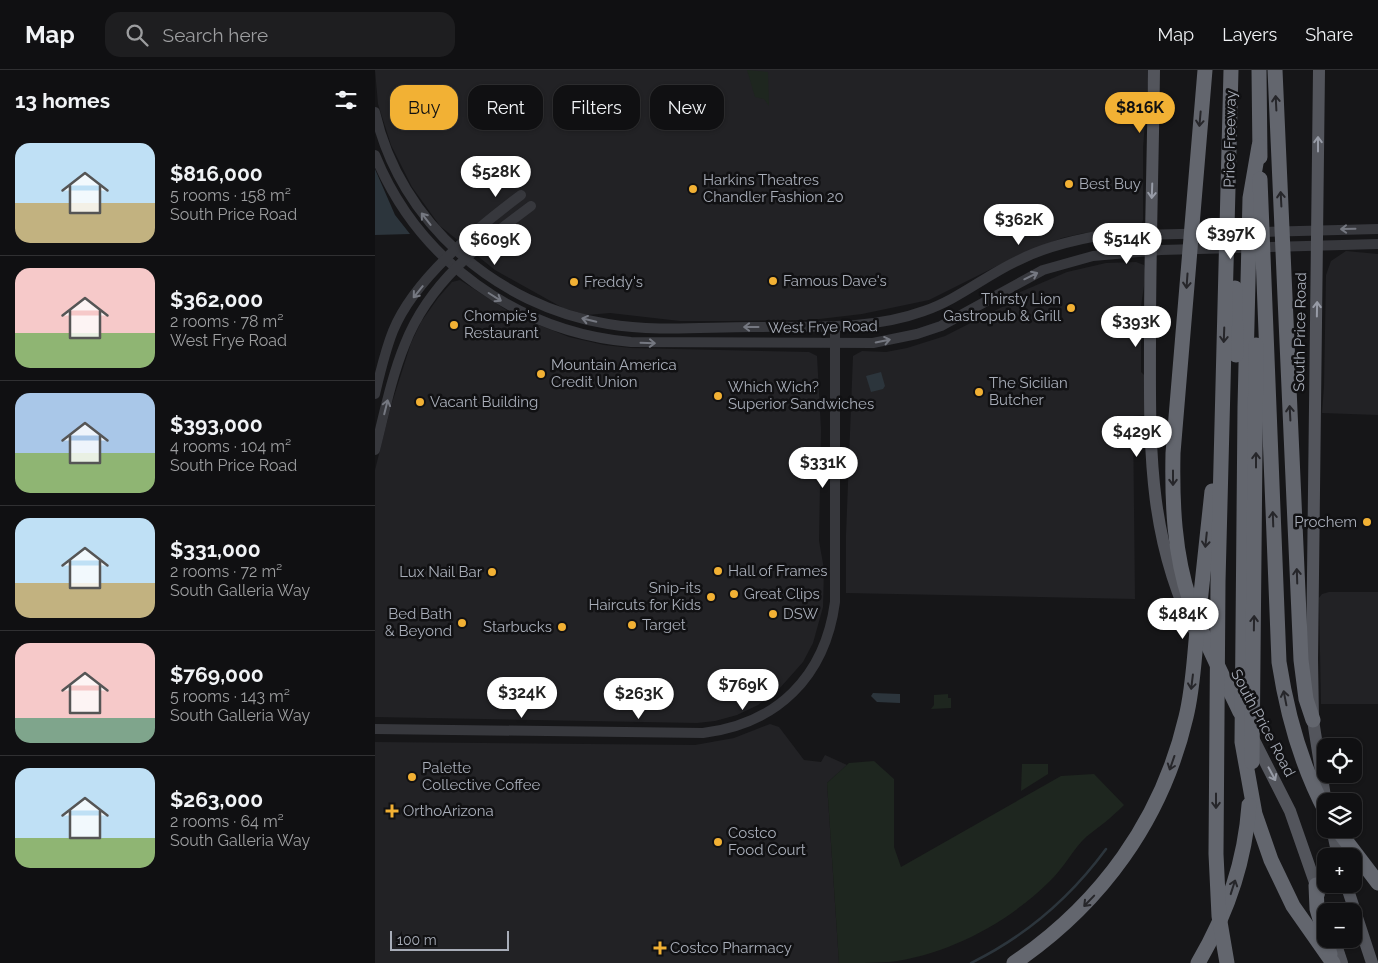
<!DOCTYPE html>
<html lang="en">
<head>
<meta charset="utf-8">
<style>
  :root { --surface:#101012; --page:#1e1e20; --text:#f1f3f6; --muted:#9c9d9f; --line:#303032; --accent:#f2b134 }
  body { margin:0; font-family:Raleway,sans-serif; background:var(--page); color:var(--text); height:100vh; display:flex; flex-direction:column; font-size:19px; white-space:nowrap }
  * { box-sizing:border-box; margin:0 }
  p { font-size:16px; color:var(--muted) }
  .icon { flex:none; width:28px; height:28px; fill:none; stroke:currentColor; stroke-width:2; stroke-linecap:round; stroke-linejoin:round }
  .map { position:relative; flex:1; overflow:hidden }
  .details { display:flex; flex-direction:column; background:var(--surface); width:375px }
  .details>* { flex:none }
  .top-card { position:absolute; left:15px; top:15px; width:475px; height:45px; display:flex; gap:10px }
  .tools { position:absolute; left:942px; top:668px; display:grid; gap:10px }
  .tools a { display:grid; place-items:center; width:45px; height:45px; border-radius:10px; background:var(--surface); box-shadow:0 1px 4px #0004,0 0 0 1px var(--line); font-size:25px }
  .scale { position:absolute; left:15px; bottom:12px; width:119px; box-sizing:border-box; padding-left:5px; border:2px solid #a8adb8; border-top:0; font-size:14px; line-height:18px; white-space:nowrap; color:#a8adb8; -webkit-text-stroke:4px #111113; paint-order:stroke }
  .price { position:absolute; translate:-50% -42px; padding:0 11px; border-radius:18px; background:#fff; color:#222; font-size:16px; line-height:32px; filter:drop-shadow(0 1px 2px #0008) }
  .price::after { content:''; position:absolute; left:50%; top:30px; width:15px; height:11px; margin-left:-8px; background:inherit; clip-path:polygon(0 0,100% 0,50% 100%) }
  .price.selected { background:var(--accent); color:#111 }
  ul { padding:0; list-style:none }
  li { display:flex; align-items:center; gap:15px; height:125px; padding:0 15px }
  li+li { border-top:1px solid var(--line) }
  li span { display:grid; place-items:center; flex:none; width:140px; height:100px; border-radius:15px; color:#555 }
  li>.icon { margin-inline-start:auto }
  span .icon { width:60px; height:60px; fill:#fffc; stroke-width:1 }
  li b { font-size:21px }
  h2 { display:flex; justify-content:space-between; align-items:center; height:60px; padding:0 15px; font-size:21px }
  .tag { padding:0 18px; border-radius:15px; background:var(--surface); box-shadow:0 1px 4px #0004,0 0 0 1px var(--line); font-size:18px; line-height:45px }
  .tag.selected { background:var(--accent); color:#111 }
  header { display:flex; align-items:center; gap:30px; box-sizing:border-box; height:70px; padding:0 25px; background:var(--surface); border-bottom:1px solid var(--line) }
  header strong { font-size:24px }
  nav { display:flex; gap:28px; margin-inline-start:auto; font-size:18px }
  .search { width:350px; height:45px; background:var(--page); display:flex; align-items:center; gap:12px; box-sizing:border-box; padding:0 18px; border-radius:15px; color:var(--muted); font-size:19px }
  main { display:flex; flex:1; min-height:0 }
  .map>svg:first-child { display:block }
  .built { fill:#222225 }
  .green { fill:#1e261f }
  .water { fill:#2c353c }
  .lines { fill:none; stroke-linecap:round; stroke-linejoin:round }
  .stream { stroke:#2c353c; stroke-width:2.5 }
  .minor { stroke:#37383d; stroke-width:10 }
  .major { stroke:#53555c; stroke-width:12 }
  .highway { stroke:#63666e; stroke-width:15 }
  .oneway { stroke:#26262a }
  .oneway2 { stroke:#979ba6 }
  .oneway3 { stroke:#757881 }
  .poi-dot { fill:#f2b134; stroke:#111113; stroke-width:2 }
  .labels { text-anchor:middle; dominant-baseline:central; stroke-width:5; stroke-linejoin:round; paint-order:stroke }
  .street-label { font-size:15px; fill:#a8adb8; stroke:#111113 }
  .poi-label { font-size:15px; fill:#a8adb8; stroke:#111113; text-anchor:start }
</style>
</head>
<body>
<header>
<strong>Map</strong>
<div class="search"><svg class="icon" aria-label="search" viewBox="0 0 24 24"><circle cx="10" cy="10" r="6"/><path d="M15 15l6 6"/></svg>Search here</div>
<nav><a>Map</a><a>Layers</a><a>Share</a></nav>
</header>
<main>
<section class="details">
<h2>13 homes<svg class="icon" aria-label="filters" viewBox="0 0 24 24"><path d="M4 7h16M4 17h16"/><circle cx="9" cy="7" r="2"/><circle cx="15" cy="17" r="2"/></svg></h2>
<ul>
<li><span style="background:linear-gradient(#bfe0f5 60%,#c2b280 0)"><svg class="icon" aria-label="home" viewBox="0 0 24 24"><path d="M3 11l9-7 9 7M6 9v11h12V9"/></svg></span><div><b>$816,000</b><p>5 rooms · 158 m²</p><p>South Price Road</p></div></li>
<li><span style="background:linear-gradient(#f6c9c9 65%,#8fb573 0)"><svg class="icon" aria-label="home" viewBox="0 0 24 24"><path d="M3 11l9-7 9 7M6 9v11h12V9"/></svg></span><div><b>$362,000</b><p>2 rooms · 78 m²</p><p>West Frye Road</p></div></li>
<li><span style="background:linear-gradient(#a9c7e8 60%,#8fb573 0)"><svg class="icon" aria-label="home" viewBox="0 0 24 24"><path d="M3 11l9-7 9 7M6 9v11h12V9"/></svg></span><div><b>$393,000</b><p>4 rooms · 104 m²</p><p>South Price Road</p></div></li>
<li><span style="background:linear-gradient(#bfe0f5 65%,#c2b280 0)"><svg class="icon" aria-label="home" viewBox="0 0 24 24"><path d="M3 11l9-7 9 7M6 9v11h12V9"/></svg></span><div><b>$331,000</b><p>2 rooms · 72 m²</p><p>South Galleria Way</p></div></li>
<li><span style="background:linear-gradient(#f6c9c9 75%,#7fa58c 0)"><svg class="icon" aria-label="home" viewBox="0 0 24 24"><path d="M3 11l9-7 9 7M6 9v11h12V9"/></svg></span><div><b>$769,000</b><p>5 rooms · 143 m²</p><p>South Galleria Way</p></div></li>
<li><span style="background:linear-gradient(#bfe0f5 70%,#8fb573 0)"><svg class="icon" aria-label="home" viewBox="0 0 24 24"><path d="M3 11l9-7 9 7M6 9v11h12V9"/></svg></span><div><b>$263,000</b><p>2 rooms · 64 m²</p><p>South Galleria Way</p></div></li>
</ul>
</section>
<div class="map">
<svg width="1003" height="893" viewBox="0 0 1003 893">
  <rect width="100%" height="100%" fill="#161618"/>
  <g class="built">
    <polygon points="0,0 774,0 768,78 768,150 765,158 760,159 709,163 687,168 640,187 554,230 487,244 436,250 352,251 305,251 235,243 212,245 188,238 120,200 65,156 37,117 16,75 3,34"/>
    <polygon points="971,181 1003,184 1003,345 947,343 949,316 951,205 956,191"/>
    <polygon points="761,192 769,195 771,203 766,236 766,302 770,306 770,345 758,346 760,529 471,523 471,465 478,286 487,281 511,282 532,278 570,266 631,235 643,223 692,202 731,193"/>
    <polygon points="85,210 133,241 154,251 194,267 229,275 256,278 434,282 442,286 446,360 444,471 449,499 448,537 438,573 428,592 404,619 383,635 362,645 340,651 322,653 0,647 0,400 16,336 36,273 46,252 63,228 77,212"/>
    <polygon points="954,522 1003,522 1003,634 946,634 944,528 947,524"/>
    <polygon points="395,654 404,657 429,690 446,692 450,685 472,695 452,713 464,893 0,893 0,672 320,675 359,668"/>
  </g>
  <g class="green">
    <polygon points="372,0 393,2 394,36 389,29 380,27"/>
    <polygon points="573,624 573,628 576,628 576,638 556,639 559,635 559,625"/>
    <path d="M499,691L519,709V777L526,797L686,706L719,704L749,735C735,749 725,756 711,767C699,778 688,799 675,811C633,853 572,885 514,892C497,893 480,893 464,893L452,713L474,693Z"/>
    <polygon points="647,694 673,694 673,704 646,721"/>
  </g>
  <g class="water">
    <polygon points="0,99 20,145 35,164 0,165"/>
    <polygon points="506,302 510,316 508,319 496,322 491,306"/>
    <polygon points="498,623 525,624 525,633 502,632 496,626"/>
  </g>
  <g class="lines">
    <path class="stream" d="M596,893C651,866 695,828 731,779"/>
    <g class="minor">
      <path d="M0,42C25,153 122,236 233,254C280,262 330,257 377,257C434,256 494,261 549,241C582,230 610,206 642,191C667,178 695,171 722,166L1003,159"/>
      <path d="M0,85C43,191 143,262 256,272L498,273L542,264L566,256L668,200L718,186L786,180L1003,174"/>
      <path d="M0,324C5,303 10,281 18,261C39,209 102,158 146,125"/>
      <path d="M0,380C9,345 16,308 30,274C54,212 105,174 156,136"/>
      <path d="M0,659L328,663C402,654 450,607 460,532V256"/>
    </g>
    <g class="major">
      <path d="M779,0C778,88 775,176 775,265C775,372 771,468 823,568"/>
      <polyline points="944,0 937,589 938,650 951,733"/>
      <polyline points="877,666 915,741 944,824"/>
      <polyline points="957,759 963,786"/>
      <polyline points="971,814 997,893"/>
      <polyline points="959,869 967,893"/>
    </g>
    <g class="highway">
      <path d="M830,0L798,383C797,432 799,484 815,531C828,569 848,606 865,642"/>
      <polyline points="884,0 885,87"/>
      <polyline points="900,0 926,590 931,629 938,650"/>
      <polyline points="884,76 875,128 870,337 867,672 880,744 896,790 918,836 958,893"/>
      <path d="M885,109L904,592C912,644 926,695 951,742"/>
      <polyline points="860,218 861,285"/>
      <polyline points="877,692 881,275"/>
      <polyline points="962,759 1003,813"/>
      <polyline points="941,815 942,839 955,884"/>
      <path d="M639,893C726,834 787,750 811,647C818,619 819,589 822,561C827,514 832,468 837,421"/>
      <path d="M823,893C852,844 870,792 874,735"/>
      <polyline points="852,893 844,846 841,784 843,512 856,0"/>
    </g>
  </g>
  <defs><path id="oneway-shaft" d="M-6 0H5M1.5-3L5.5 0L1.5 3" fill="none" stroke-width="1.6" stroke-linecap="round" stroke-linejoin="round" transform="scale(1.25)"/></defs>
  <g class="oneway">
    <use href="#oneway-shaft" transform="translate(901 33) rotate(-93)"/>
    <use href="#oneway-shaft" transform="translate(825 49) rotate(95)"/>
    <use href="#oneway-shaft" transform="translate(906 129) rotate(-93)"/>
    <use href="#oneway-shaft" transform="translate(812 211) rotate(94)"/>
    <use href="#oneway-shaft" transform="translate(849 265) rotate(92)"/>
    <use href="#oneway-shaft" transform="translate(915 343) rotate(-93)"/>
    <use href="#oneway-shaft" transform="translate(881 390) rotate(-90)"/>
    <use href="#oneway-shaft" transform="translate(798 408) rotate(90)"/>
    <use href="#oneway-shaft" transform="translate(898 449) rotate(-92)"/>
    <use href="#oneway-shaft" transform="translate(831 470) rotate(96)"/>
    <use href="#oneway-shaft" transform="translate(922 506) rotate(-92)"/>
    <use href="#oneway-shaft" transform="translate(879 553) rotate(-89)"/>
    <use href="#oneway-shaft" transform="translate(817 612) rotate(97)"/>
    <use href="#oneway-shaft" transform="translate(910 628) rotate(-101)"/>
    <use href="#oneway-shaft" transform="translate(797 693) rotate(109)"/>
    <use href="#oneway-shaft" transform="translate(841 731) rotate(90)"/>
    <use href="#oneway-shaft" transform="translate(858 817) rotate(-72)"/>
    <use href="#oneway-shaft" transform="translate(714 831) rotate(134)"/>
  </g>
  <g class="oneway2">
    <use href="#oneway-shaft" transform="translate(943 74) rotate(-90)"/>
    <use href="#oneway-shaft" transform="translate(777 121) rotate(92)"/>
    <use href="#oneway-shaft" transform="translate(942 239) rotate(-89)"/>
    <use href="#oneway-shaft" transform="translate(897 704) rotate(62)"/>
  </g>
  <g class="oneway3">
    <use href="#oneway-shaft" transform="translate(51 149) rotate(-128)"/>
    <use href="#oneway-shaft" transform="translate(973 159) rotate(179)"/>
    <use href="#oneway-shaft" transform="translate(656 206) rotate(-26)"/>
    <use href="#oneway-shaft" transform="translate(43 222) rotate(129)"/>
    <use href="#oneway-shaft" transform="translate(120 227) rotate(32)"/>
    <use href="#oneway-shaft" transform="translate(214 250) rotate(-167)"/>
    <use href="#oneway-shaft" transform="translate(376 257) rotate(180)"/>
    <use href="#oneway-shaft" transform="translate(508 271) rotate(-11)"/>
    <use href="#oneway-shaft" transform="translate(273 273) rotate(2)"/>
    <use href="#oneway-shaft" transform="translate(11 337) rotate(-76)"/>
  </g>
  <g class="poi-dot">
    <circle cx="694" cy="114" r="5"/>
    <circle cx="318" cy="119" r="5"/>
    <circle cx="398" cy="211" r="5"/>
    <circle cx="199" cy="212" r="5"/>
    <circle cx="696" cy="238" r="5"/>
    <circle cx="79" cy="255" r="5"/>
    <circle cx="166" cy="304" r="5"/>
    <circle cx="604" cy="322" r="5"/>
    <circle cx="343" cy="326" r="5"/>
    <circle cx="45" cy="332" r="5"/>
    <circle cx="992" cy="452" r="5"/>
    <circle cx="343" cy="501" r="5"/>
    <circle cx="117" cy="502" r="5"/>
    <circle cx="359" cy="524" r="5"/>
    <circle cx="336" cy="527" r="5"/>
    <circle cx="398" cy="544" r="5"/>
    <circle cx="87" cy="553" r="5"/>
    <circle cx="257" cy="555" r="5"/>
    <circle cx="187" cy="557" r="5"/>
    <circle cx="37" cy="707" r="5"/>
    <path d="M14.5 733.5h5v5h5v5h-5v5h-5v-5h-5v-5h5z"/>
    <circle cx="343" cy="772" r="5"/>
    <path d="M282.5 870.5h5v5h5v5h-5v5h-5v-5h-5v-5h5z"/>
  </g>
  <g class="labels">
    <g class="street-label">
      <text transform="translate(855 69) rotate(-89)">Price Freeway</text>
      <text transform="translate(448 257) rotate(-1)">West Frye Road</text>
      <text transform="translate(925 262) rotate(-89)">South Price Road</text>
      <text transform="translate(888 653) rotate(62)">South Price Road</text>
    </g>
    <g class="poi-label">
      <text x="328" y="110">Harkins Theatres<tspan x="328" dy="17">Chandler Fashion 20</tspan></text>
      <text x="704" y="114">Best Buy</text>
      <text x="408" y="211">Famous Dave's</text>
      <text x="209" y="212">Freddy's</text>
      <text x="686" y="229" text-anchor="end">Thirsty Lion<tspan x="686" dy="17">Gastropub &amp; Grill</tspan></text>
      <text x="89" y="246">Chompie's<tspan x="89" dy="17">Restaurant</tspan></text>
      <text x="176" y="295">Mountain America<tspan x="176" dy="17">Credit Union</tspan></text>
      <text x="614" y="313">The Sicilian<tspan x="614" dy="17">Butcher</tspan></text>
      <text x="353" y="317">Which Wich?<tspan x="353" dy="17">Superior Sandwiches</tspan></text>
      <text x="55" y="332">Vacant Building</text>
      <text x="982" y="452" text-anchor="end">Prochem</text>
      <text x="353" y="501">Hall of Frames</text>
      <text x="107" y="502" text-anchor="end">Lux Nail Bar</text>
      <text x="326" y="518" text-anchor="end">Snip-its<tspan x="326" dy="17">Haircuts for Kids</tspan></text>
      <text x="369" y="524">Great Clips</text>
      <text x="77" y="544" text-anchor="end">Bed Bath<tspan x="77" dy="17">&amp; Beyond</tspan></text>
      <text x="408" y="544">DSW</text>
      <text x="267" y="555">Target</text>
      <text x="177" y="557" text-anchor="end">Starbucks</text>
      <text x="47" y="698">Palette<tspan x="47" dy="17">Collective Coffee</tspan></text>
      <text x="28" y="741">OrthoArizona</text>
      <text x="353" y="763">Costco<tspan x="353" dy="17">Food Court</tspan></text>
      <text x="295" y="878">Costco Pharmacy</text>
    </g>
  </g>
</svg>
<div class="tools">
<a><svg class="icon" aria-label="locate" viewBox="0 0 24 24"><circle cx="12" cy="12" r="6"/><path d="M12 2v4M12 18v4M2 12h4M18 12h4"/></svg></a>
<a><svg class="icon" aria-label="layers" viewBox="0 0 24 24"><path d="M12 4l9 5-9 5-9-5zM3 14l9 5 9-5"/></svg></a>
<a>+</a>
<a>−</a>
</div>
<div class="scale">100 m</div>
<b class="price selected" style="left:765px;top:64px">$816K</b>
<b class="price" style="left:121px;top:128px">$528K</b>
<b class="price" style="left:644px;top:176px">$362K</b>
<b class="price" style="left:856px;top:190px">$397K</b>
<b class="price" style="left:752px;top:195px">$514K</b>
<b class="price" style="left:120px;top:196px">$609K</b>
<b class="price" style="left:761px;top:278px">$393K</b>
<b class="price" style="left:762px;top:388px">$429K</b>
<b class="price" style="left:448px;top:419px">$331K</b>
<b class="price" style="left:808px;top:570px">$484K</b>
<b class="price" style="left:368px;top:641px">$769K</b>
<b class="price" style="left:147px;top:649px">$324K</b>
<b class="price" style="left:264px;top:650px">$263K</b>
<div class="top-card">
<a class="tag selected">Buy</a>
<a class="tag">Rent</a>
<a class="tag">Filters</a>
<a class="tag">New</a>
</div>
</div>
</main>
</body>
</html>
